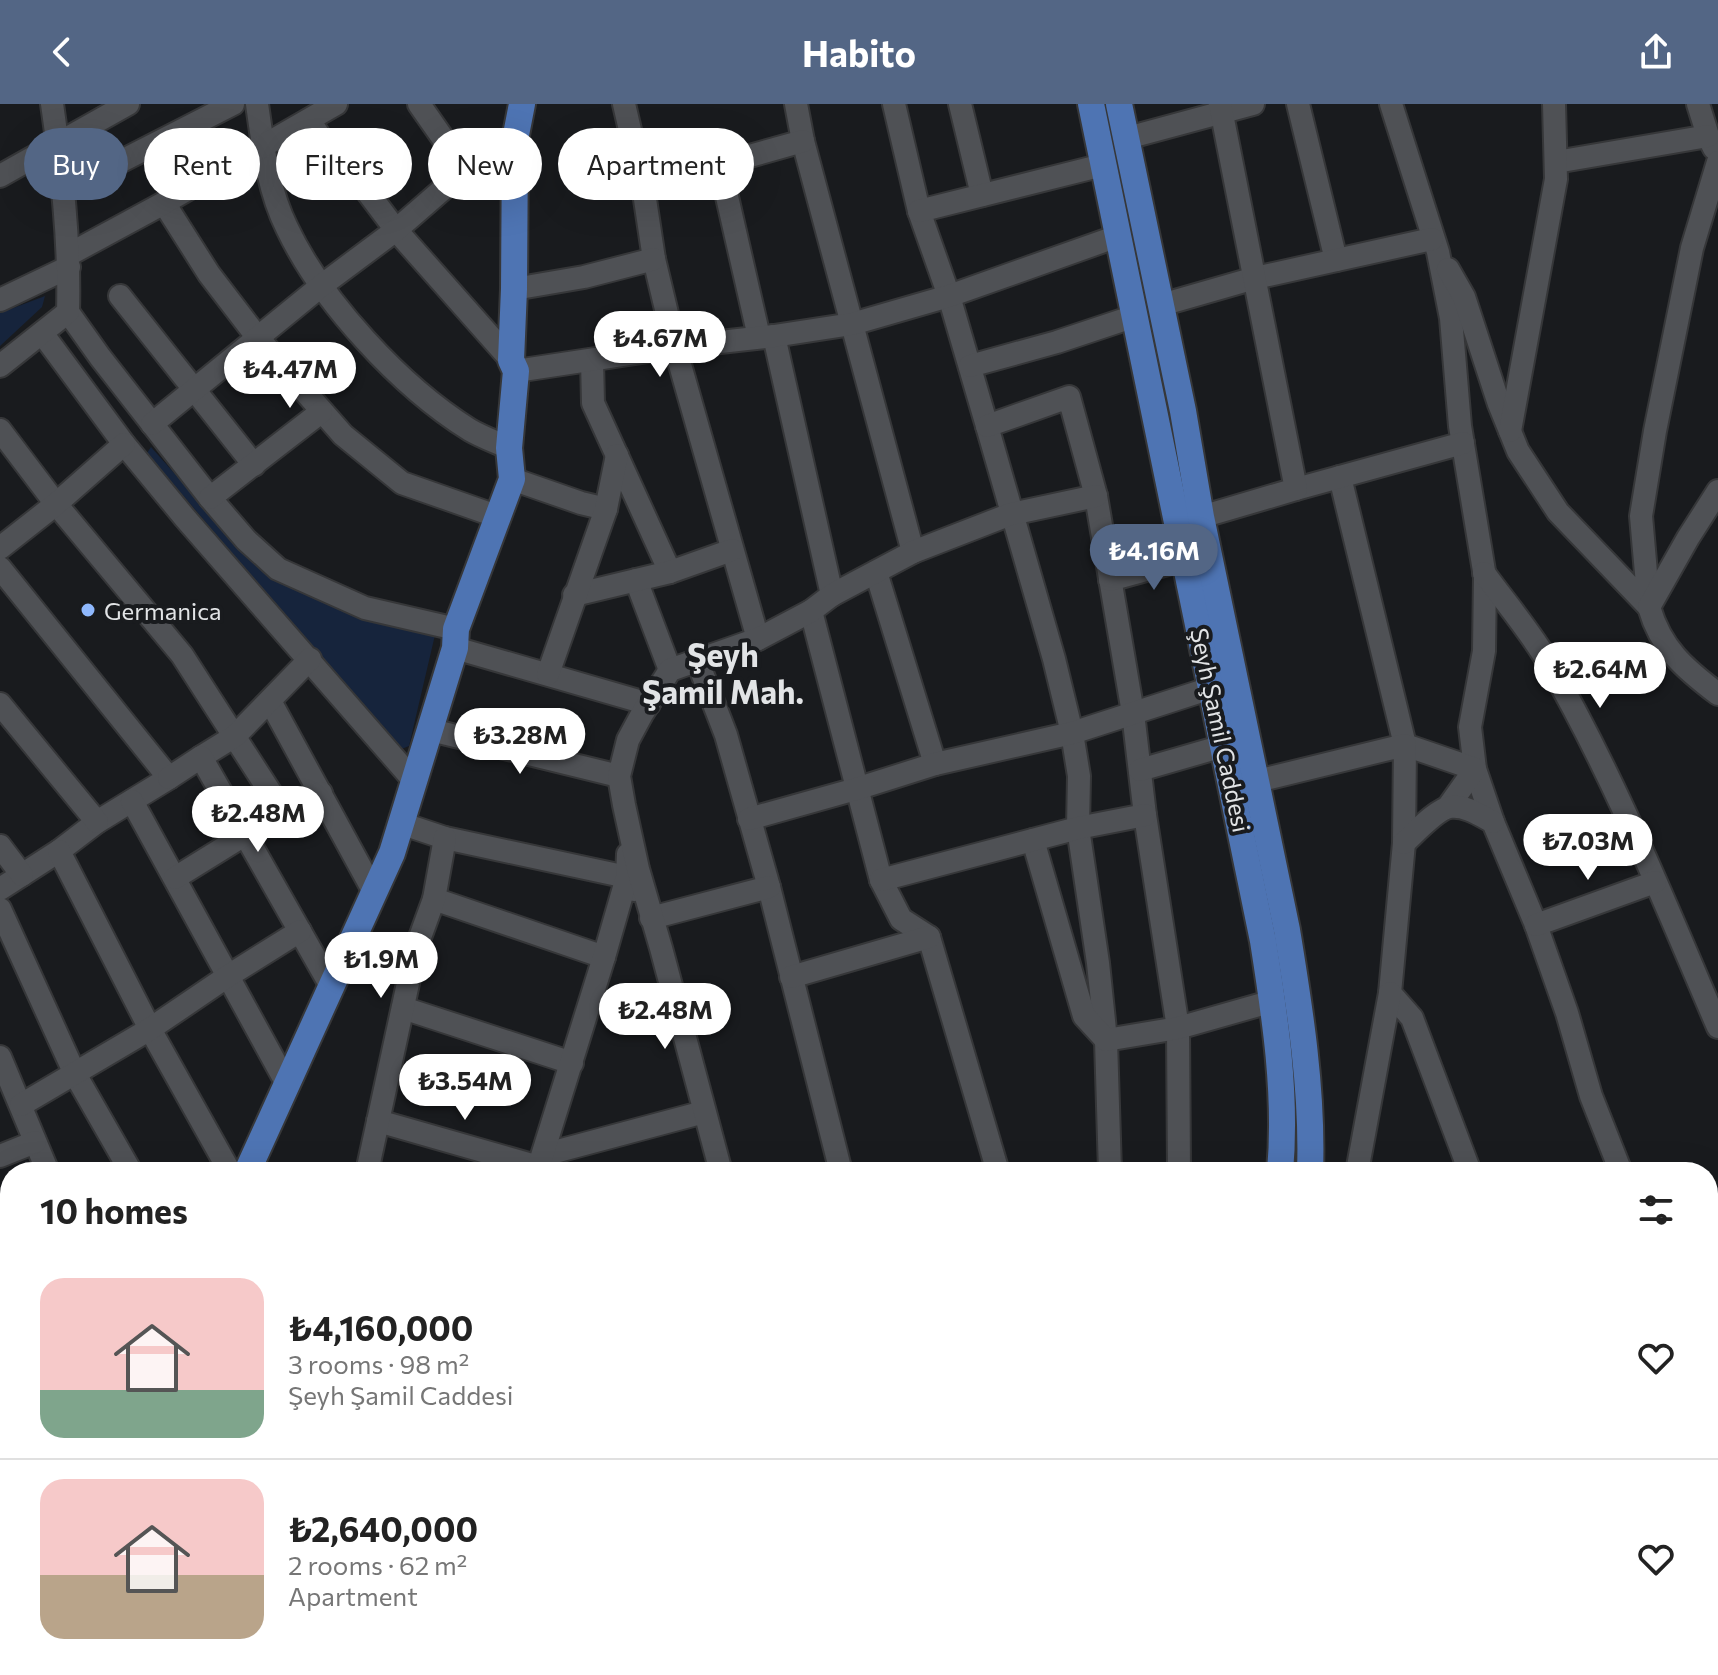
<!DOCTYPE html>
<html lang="en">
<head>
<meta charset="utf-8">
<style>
  :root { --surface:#fff; --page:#f6f6f6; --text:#222; --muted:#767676; --line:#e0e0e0; --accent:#536685 }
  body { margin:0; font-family:Commissioner,sans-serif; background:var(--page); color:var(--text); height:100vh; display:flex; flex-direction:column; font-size:30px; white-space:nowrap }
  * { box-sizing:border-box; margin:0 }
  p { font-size:26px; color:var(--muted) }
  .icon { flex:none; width:44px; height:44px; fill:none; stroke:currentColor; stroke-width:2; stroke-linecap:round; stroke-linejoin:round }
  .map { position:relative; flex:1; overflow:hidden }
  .side { position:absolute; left:0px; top:1058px; width:1718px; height:514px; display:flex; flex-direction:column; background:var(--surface); border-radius:32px 32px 0 0; box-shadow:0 8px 32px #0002 }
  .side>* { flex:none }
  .top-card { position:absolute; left:24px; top:24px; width:800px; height:72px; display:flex; gap:16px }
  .price { position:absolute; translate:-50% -68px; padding:0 18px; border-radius:28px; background:#fff; color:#222; font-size:26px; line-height:52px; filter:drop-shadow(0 2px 4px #0008) }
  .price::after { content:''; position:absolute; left:50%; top:48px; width:24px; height:18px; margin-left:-12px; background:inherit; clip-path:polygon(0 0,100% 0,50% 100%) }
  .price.selected { background:var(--accent); color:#fff }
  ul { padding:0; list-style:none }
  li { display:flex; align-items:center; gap:24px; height:200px; padding:0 40px }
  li+li { border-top:2px solid var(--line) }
  li span { display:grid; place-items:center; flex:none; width:224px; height:160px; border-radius:24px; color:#555 }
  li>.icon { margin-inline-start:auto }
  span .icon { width:96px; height:96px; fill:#fffc; stroke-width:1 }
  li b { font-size:34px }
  h2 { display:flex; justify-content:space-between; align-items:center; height:96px; padding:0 40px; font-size:34px }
  .chip { padding:0 28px; border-radius:36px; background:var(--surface); box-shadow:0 8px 32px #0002; font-size:28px; line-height:72px }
  .chip.selected { background:var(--accent); color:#fff }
  header { display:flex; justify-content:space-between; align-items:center; height:104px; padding:0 40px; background:var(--accent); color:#fff; font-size:36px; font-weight:700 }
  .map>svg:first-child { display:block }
  .built { fill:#20252d }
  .green { fill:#16243c }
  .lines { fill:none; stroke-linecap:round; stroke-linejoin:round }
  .minor-casing { stroke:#363739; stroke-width:26 }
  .major-casing { stroke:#363739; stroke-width:30 }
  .minor { stroke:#4f5155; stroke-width:22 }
  .major { stroke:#4e74b3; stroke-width:26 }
  .poi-dot { fill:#8fb8fd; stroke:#191b1e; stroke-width:3 }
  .labels { text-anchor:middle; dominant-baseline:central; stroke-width:8; stroke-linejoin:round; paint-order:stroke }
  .poi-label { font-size:24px; fill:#e2e4e6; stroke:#191b1e; text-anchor:start }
  .street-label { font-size:24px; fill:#e2e4e6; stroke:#191b1e }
  .district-label { font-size:32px; font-weight:bold; fill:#e2e4e6; stroke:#191b1e }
</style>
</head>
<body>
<header><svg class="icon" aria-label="back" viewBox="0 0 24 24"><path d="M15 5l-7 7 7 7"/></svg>Habito<svg class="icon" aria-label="share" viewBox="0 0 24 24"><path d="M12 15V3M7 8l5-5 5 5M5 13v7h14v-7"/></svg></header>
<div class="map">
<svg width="1718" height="1571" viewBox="0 0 1718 1571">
  <rect width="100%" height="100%" fill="#191b1e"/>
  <polygon class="built" points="483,1562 565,1562 568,1571 454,1571"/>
  <g class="green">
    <polygon points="45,192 42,203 0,242 0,209"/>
    <polygon points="151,343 255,460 277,475 435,531 409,642 399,646 147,349"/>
  </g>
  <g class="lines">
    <defs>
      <g id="minor">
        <path d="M257,0C263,42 268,86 287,124C322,198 401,283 470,326C482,333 496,338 509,344"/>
        <polyline points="419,0 465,66"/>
        <polyline points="624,0 643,82 654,155 675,243 758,535"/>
        <polyline points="796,0 803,37 913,448"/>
        <polyline points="894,0 919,107 949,192 987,322 1054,555 1072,629 1079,672 1078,724 1098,859 1106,936 1110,1068"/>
        <polyline points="960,0 982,91"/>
        <polyline points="1298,0 1336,156"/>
        <polyline points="1391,0 1438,148 1451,214 1460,322 1485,473 1484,547 1470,623 1475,665 1493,718 1536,821 1567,909 1591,992 1621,1068"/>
        <polyline points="1698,0 1708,32 1714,44"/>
        <polyline points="309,16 333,53 347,61 396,126 511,256"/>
        <polyline points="1127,34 1253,0"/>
        <polyline points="1556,58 1708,32"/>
        <polyline points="720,62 759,233"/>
        <polyline points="0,72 128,0"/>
        <polyline points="643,82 803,37"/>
        <polyline points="63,87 233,0"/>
        <polyline points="164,99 209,170 258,234 343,331 402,379 499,413"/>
        <polyline points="919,107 1103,61"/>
        <polyline points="68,151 164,99 336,0"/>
        <polyline points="1448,165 1464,193 1499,300 1518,347 1558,408 1649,503 1641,412 1655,327 1692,144 1718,58"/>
        <polyline points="514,185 584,173 654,155"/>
        <polyline points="120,192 254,361"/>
        <polyline points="0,196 69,163"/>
        <polyline points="1161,201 1255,174 1432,135"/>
        <polyline points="68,208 100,253 210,394 246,436 278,465 365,504 456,525"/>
        <polyline points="42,229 124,340 185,414 415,678"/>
        <polyline points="774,232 832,491"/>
        <polyline points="592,256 593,299 670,468"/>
        <path d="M0,262L68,208C70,138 62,69 52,0"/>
        <polyline points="970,262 1057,238 1135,212"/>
        <polyline points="516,267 675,243 774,232 852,220 949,192 1118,132"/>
        <polyline points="152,320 321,182 396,126 465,66 515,36"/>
        <polyline points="987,322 1069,293 1096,392 1133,609 1145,711 1178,924 1179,1068"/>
        <polyline points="0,326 56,400 182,551 283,708"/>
        <polyline points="1510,327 1556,75 1554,0"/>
        <polyline points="1340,373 1405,641 1475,665 1448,703"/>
        <polyline points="512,375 581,399 606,405"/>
        <polyline points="1296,385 1463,339"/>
        <path d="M1718,387L1688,434L1649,503C1661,545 1685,565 1718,590"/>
        <polyline points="210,394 321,308"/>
        <polyline points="1201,413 1296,385 1220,0"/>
        <polyline points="0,444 56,400 124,340"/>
        <polyline points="0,464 169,674 97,718 59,747 0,785"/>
        <polyline points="876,468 935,660"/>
        <path d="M1484,469C1505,498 1530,527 1548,558C1615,674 1665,800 1718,923"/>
        <polyline points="636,476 670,566"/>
        <polyline points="1110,476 1186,455"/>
        <polyline points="574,491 670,468 732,446"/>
        <polyline points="811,507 881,776 901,815 929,833 998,1068"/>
        <polyline points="455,544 649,600"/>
        <polyline points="697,556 726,631 769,783 841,1068"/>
        <polyline points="548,570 606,405 617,351"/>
        <polyline points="270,597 374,788"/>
        <polyline points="0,600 97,718"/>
        <polyline points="431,626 619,672"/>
        <polyline points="201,653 235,632 310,555"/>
        <polyline points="1140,666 1223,642"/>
        <polyline points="169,674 201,653 331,882"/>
        <polyline points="1257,677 1405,641 1404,739 1390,889 1412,914 1470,1068"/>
        <polyline points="132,697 287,980"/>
        <polyline points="749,715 856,685 935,660 1072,629 1211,584"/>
        <polyline points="403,720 445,734 627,773 634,786"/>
        <polyline points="1033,736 1084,912 1106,936 1178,924 1273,897"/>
        <path d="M1404,739C1414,730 1437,705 1450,703C1465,701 1480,711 1493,718"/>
        <polyline points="0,742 22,771"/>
        <polyline points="59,747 150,925 230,1068"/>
        <polyline points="175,774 246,730 321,689"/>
        <polyline points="881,776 1078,724 1145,711"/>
        <polyline points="434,795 604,853"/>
        <polyline points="0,805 75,970 131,1068"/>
        <polyline points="651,814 769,783"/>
        <polyline points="1536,821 1655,778"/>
        <polyline points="791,873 929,833"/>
        <polyline points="403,904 572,959"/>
        <polyline points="0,953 48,1068"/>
        <polyline points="21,1001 150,925 228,872 300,827"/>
        <polyline points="378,1017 539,1063"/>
        <polyline points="543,1051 704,1008"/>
        <polyline points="0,1052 35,1038"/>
        <polyline points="367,1068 415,847 434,795 445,734"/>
        <polyline points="537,1068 604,853 627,773 628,750"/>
        <polyline points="721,1068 661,844 638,765 624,701 619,672 628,636 642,610 670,566 758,535 811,507 832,491 913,448 1011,410 1096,392"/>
        <polyline points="1357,1068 1390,889"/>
        <polyline points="0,1123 10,1118"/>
        <polyline points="1708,1182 1718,1178"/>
        <polyline points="1708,1212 1718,1216"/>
        <polyline points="0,1233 10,1228"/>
        <polyline points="1708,1270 1718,1291"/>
        <polyline points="0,1363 10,1358"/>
        <polyline points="0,1469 10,1488"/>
        <polyline points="289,1562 292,1571"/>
        <polyline points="588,1562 591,1571"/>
        <polyline points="732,1562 735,1571"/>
        <polyline points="985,1562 987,1571"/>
        <polyline points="0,1564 10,1561"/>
        <polyline points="816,1571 844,1562"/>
        <polyline points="1081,1571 1089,1562"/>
        <polyline points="1170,1571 1170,1562"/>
        <polyline points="1715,1571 1718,1568"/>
      </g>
      <g id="major">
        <path d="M1091,0L1263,837C1275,913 1287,991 1280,1068"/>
        <path d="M1119,0L1183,307L1201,413L1287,826C1300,905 1313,988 1310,1068"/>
        <polyline points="247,1068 392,749 455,544 456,525 512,375 509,344 516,267 511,256 514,185 515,36 522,0"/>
        <polyline points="1315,1562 1317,1571"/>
        <polyline points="1340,1562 1342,1571"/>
        <polyline points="95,1571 97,1562"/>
        <polyline points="324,1571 349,1562"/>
        <polyline points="415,1571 440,1562"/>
      </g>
    </defs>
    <use href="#minor" class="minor-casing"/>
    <use href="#major" class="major-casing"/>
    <use href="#minor" class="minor"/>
    <use href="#major" class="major"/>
  </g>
  <circle class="poi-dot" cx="88" cy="506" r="8"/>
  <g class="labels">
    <g class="poi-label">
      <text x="104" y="506">Germanica</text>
    </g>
    <g class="street-label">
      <text transform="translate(1221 626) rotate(78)">Şeyh Şamil Caddesi</text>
    </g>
    <g class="district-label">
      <text x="723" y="550">Şeyh<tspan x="723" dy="37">Şamil Mah.</tspan></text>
    </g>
  </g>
</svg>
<b class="price" style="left:660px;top:275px">₺4.67M</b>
<b class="price" style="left:290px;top:306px">₺4.47M</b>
<b class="price selected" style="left:1154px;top:488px">₺4.16M</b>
<b class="price" style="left:1600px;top:606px">₺2.64M</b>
<b class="price" style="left:520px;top:672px">₺3.28M</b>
<b class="price" style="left:258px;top:750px">₺2.48M</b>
<b class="price" style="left:1588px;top:778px">₺7.03M</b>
<b class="price" style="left:381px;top:896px">₺1.9M</b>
<b class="price" style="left:665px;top:947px">₺2.48M</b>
<b class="price" style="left:465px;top:1018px">₺3.54M</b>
<div class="top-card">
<a class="chip selected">Buy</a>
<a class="chip">Rent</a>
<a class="chip">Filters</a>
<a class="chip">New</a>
<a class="chip">Apartment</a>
</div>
<section class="side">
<h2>10 homes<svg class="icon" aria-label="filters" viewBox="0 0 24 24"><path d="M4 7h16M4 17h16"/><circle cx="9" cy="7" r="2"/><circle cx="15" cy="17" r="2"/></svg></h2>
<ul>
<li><span style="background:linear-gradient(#f6c9c9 70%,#7fa58c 0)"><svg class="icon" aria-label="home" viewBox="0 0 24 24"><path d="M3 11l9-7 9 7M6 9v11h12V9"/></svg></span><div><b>₺4,160,000</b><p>3 rooms · 98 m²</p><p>Şeyh Şamil Caddesi</p></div><svg class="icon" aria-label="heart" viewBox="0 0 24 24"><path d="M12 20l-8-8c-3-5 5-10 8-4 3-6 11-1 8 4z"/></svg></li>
<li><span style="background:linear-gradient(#f6c9c9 60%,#b9a48a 0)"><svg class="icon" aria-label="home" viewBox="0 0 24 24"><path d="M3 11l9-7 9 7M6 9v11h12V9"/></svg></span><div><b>₺2,640,000</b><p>2 rooms · 62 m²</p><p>Apartment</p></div><svg class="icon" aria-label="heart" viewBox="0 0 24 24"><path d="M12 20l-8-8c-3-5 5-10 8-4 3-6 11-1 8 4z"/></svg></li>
</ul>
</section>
</div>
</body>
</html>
